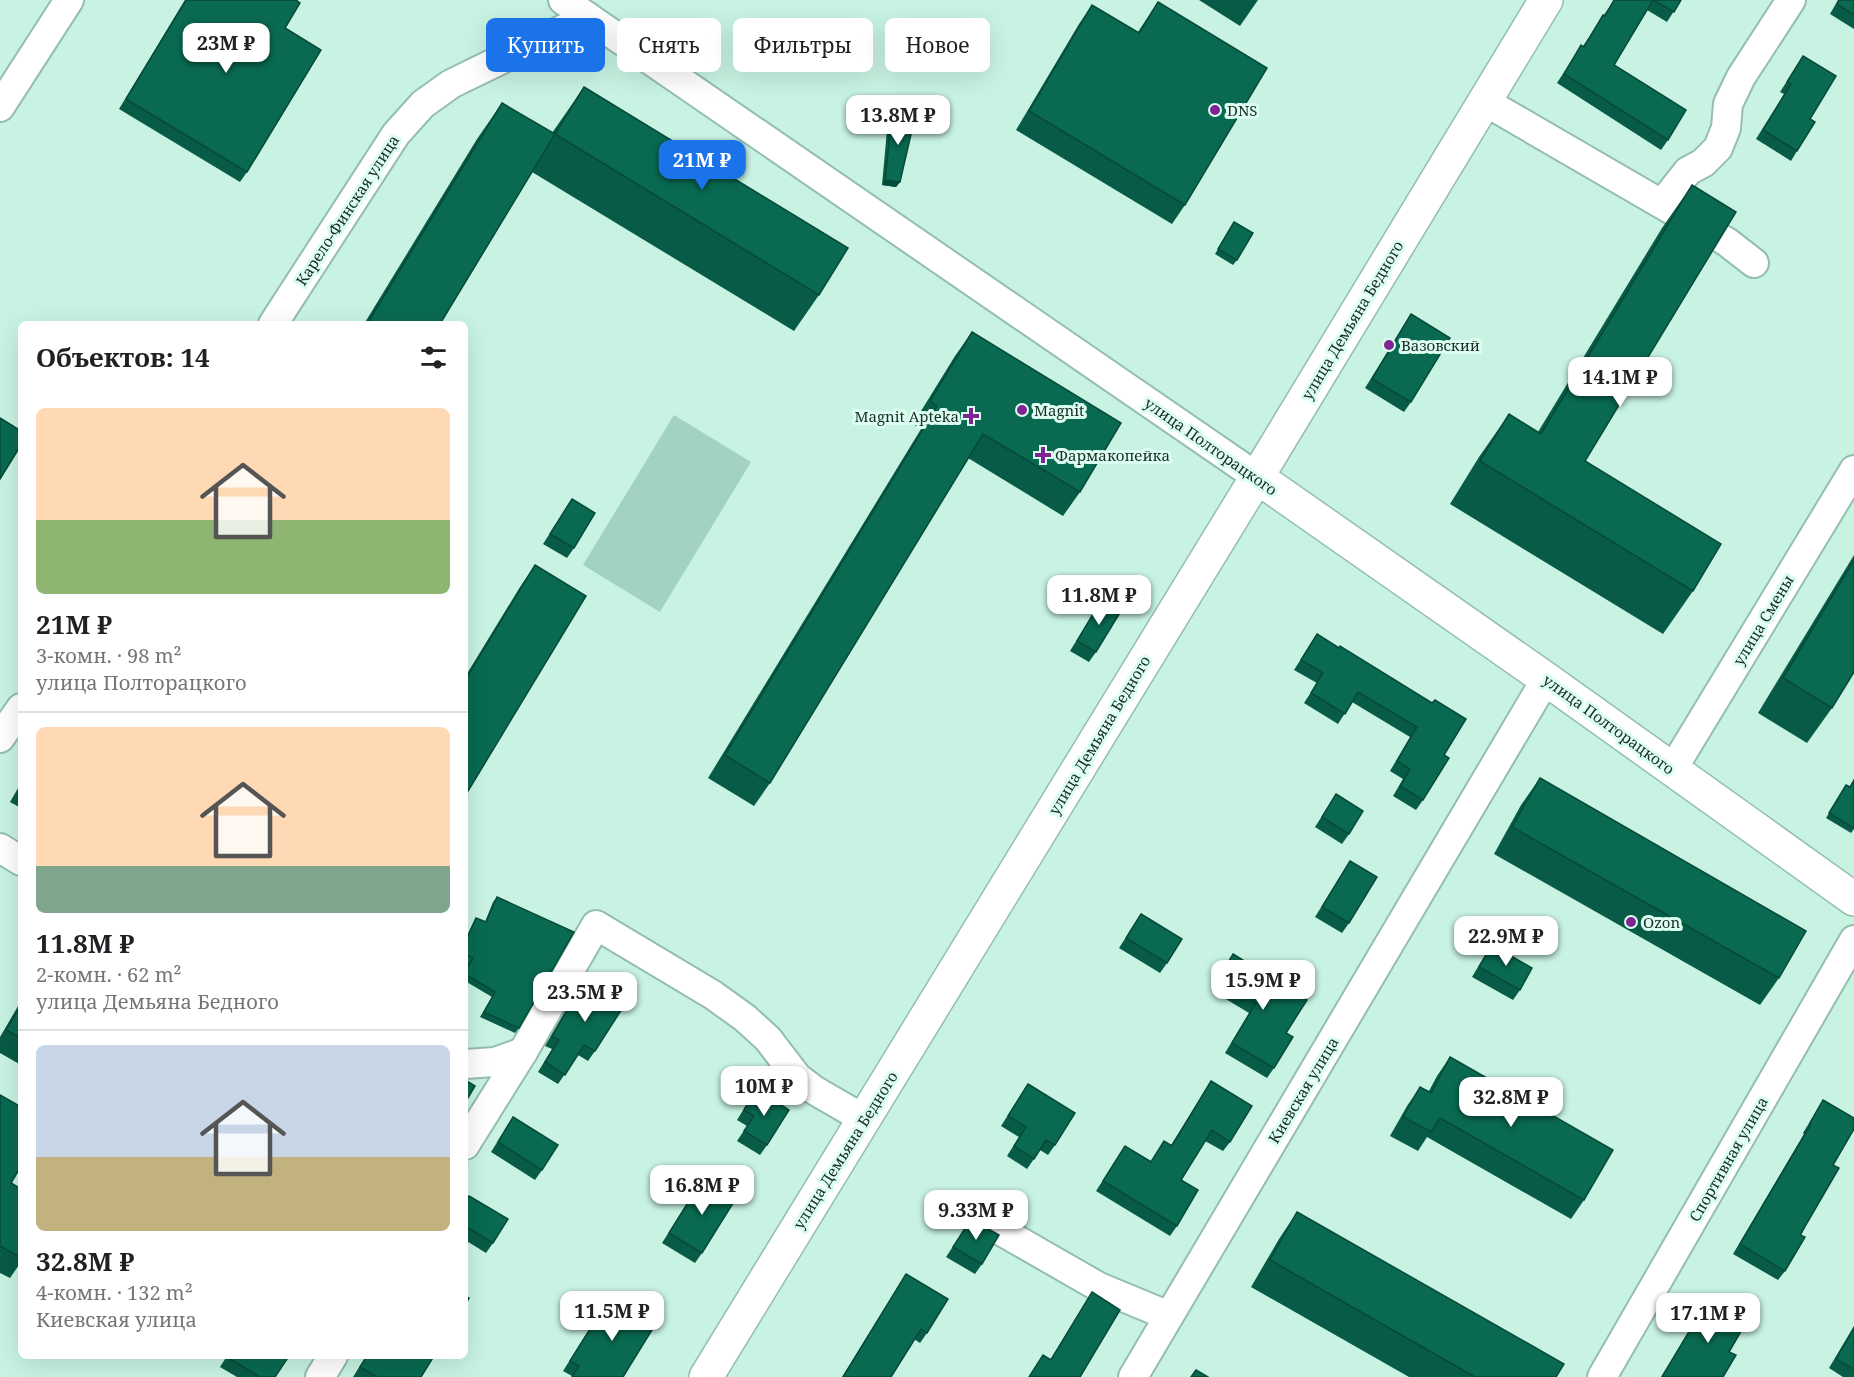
<!DOCTYPE html>
<html lang="ru">
<head>
<meta charset="utf-8">
<style>
  :root { --surface:#fff; --page:#f6f6f6; --text:#202124; --muted:#757577; --line:#e0e0e0; --accent:#1a73e8 }
  body { margin:0; font-family:"Noto Serif",serif; background:var(--page); color:var(--text); height:100vh; display:flex; flex-direction:column; font-size:22px; white-space:nowrap }
  * { box-sizing:border-box; margin:0 }
  p { font-size:20px; color:var(--muted) }
  .icon { flex:none; width:33px; height:33px; fill:none; stroke:currentColor; stroke-width:2; stroke-linecap:round; stroke-linejoin:round }
  .map { position:relative; flex:1; overflow:hidden }
  .drawer { position:absolute; left:18px; top:321px; width:450px; height:1038px; display:flex; flex-direction:column; background:var(--surface); border-radius:9px; box-shadow:0 6px 24px #0002 }
  .drawer>* { flex:none }
  .hud { position:absolute; left:486px; top:18px; width:570px; height:54px; display:flex; gap:12px }
  .price { position:absolute; translate:-50% -51px; padding:0 14px; border-radius:12px; background:#fff; color:#222; font-size:20px; line-height:39px; filter:drop-shadow(0 2px 3px #0008) }
  .price::after { content:''; position:absolute; left:50%; top:36px; width:18px; height:14px; margin-left:-9px; background:inherit; clip-path:polygon(0 0,100% 0,50% 100%) }
  .price.current { background:var(--accent); color:#fff }
  ul { padding:0; list-style:none }
  li { display:grid; align-content:center; gap:12px; height:318px; padding:0 18px }
  li+li { border-top:2px solid var(--line) }
  li span { display:grid; place-items:center; height:186px; border-radius:9px; color:#555 }
  li>.icon { margin-inline-start:auto }
  span .icon { width:108px; height:108px; fill:#fffc; stroke-width:1 }
  li b { font-size:26px }
  h2 { display:flex; justify-content:space-between; align-items:center; height:72px; padding:0 18px; font-size:26px }
  .tag { padding:0 21px; border-radius:9px; background:var(--surface); box-shadow:0 6px 24px #0002; font-size:21px; line-height:54px }
  .tag.current { background:var(--accent); color:#fff }
  .map>svg:first-child { display:block }
  .green { fill:#a2d3c0 }
  .lines { fill:none; stroke-linecap:round; stroke-linejoin:round }
  .minor-casing { stroke:#94bead; stroke-width:32 }
  .tertiary-casing { stroke:#94bead; stroke-width:36 }
  .secondary-casing { stroke:#94bead; stroke-width:36 }
  .minor { stroke:#fff; stroke-width:28 }
  .tertiary { stroke:#fff; stroke-width:33 }
  .secondary { stroke:#fff; stroke-width:33 }
  .wall { fill:#085b46 }
  .shaded-wall { fill:#064a39 }
  .building { fill:#096a51; stroke:#064a39; stroke-width:1.5 }
  .poi-dot { fill:#7e2593; stroke:#dcfef0; stroke-width:2 }
  .labels { text-anchor:middle; dominant-baseline:central; stroke-width:6; stroke-linejoin:round; paint-order:stroke }
  .poi-label { font-size:15px; fill:#1b2c25; stroke:#dcfef0; text-anchor:start }
  .street-label { font-size:15px; fill:#1b2c25; stroke:#dcfef0 }
</style>
</head>
<body>
<div class="map">
<svg width="1854" height="1377" viewBox="0 0 1854 1377">
  <rect width="100%" height="100%" fill="#c8f3e2"/>
  <polygon class="green" points="674,415 751,462 660,612 583,565"/>
  <g class="lines">
    <defs>
      <g id="minor">
        <polyline points="563,0 1257,477"/>
        <polyline points="1484,101 1727,242 1754,263"/>
        <polyline points="0,107 69,0"/>
        <polyline points="1662,204 1688,171 1703,163 1718,148 1726,128 1728,104 1741,77 1791,0"/>
        <polyline points="273,324 396,134 423,104 451,84 588,17"/>
        <polyline points="0,738 21,708"/>
        <polyline points="1672,770 1854,470"/>
        <polyline points="0,848 21,861"/>
        <polyline points="465,1064 495,1062 523,1052"/>
        <polyline points="465,1145 523,1052 596,925 713,995 745,1018 768,1039 797,1077 814,1090 864,1119"/>
        <polyline points="961,1208 1099,1287 1169,1316"/>
        <polyline points="320,1377 333,1356"/>
        <polyline points="1133,1377 1546,679"/>
        <polyline points="1602,1377 1854,940"/>
      </g>
      <polyline id="tertiary" points="1257,477 1546,679 1854,899"/>
      <polyline id="secondary" points="706,1377 1257,477 1546,0"/>
    </defs>
    <use href="#minor" class="minor-casing"/>
    <use href="#tertiary" class="tertiary-casing"/>
    <use href="#secondary" class="secondary-casing"/>
    <use href="#minor" class="minor"/>
    <use href="#tertiary" class="tertiary"/>
    <use href="#secondary" class="secondary"/>
  </g>
  <g class="wall">
    <polygon points="185,0 296,0 285,28 247,172 240,182 119,109"/>
    <polygon points="1199,0 1258,0 1240,26"/>
    <polygon points="1614,0 1681,0 1667,22 1647,10 1614,65 1668,140 1661,150 1557,83 1575,55 1581,45 1583,46"/>
    <polygon points="1838,0 1854,0 1854,29 1830,14"/>
    <polygon points="1158,2 1185,205 1172,224 1016,130 1079,24 1092,5 1138,32"/>
    <polygon points="1803,56 1810,119 1797,151 1791,161 1756,139 1784,94 1780,92"/>
    <polygon points="584,87 819,295 794,331 532,172 440,324 364,324 477,139 502,103 552,133"/>
    <polygon points="892,114 900,182 896,187 882,185 888,119"/>
    <polygon points="1692,185 1585,461 1693,591 1663,634 1450,504 1479,457 1509,414 1538,432 1662,228"/>
    <polygon points="1231,227 1237,260 1233,265 1215,254"/>
    <polygon points="1411,314 1411,402 1404,412 1365,388"/>
    <polygon points="972,332 1080,492 1063,516 968,458 770,783 754,806 708,778 921,429 913,424 955,356"/>
    <polygon points="572,499 574,548 567,558 543,544"/>
    <polygon points="1854,555 1854,672 1832,708 1807,743 1758,713"/>
    <polygon points="535,565 465,796 465,677 520,587"/>
    <polygon points="1102,599 1096,652 1089,662 1070,651"/>
    <polygon points="1317,634 1339,648 1444,755 1423,800 1416,810 1393,796 1403,779 1390,771 1410,737 1352,702 1338,724 1304,703 1317,683 1294,670"/>
    <polygon points="1540,778 1779,978 1760,1005 1494,854 1521,805"/>
    <polygon points="21,783 21,808 10,802"/>
    <polygon points="1846,785 1849,787 1854,829 1851,833 1826,818"/>
    <polygon points="1336,794 1349,834 1342,844 1315,827"/>
    <polygon points="1350,861 1349,923 1342,933 1315,917"/>
    <polygon points="497,897 519,1028 515,1033 480,1017 492,997 465,981 465,940 473,923 476,918 485,922 493,902"/>
    <polygon points="1141,914 1167,963 1160,973 1119,948"/>
    <polygon points="1492,945 1520,990 1513,1000 1472,977 1485,955"/>
    <polygon points="1233,954 1286,1033 1274,1068 1267,1078 1225,1053 1249,1013 1211,990"/>
    <polygon points="587,976 595,1051 588,1061 578,1055 558,1084 538,1072 552,1049 545,1046 580,986"/>
    <polygon points="21,1001 21,1065 0,1053 0,1037"/>
    <polygon points="1450,1057 1584,1200 1571,1219 1427,1137 1418,1151 1390,1136 1407,1106 1420,1087 1429,1091 1437,1076"/>
    <polygon points="1211,1081 1230,1142 1223,1151 1205,1141 1181,1180 1177,1226 1170,1236 1096,1191 1125,1146 1151,1161 1164,1141 1171,1145"/>
    <polygon points="1028,1084 1055,1145 1048,1155 1040,1150 1027,1169 1007,1156 1019,1137 1001,1126"/>
    <polygon points="756,1089 767,1145 760,1155 737,1141 747,1126 737,1120"/>
    <polygon points="0,1095 19,1107 21,1103 21,1166 11,1183 21,1189 21,1262 10,1278 0,1273"/>
    <polygon points="1823,1100 1833,1165 1785,1271 1778,1280 1733,1254 1804,1134 1803,1133"/>
    <polygon points="513,1117 542,1170 535,1180 491,1152"/>
    <polygon points="702,1180 702,1253 695,1263 662,1243"/>
    <polygon points="465,1202 493,1243 486,1253 465,1240"/>
    <polygon points="1297,1212 1556,1377 1409,1377 1251,1287 1279,1239"/>
    <polygon points="971,1219 982,1264 975,1274 946,1257"/>
    <polygon points="906,1274 927,1333 920,1343 914,1339 891,1377 842,1377"/>
    <polygon points="1092,1292 1080,1377 1029,1377 1043,1355 1050,1360"/>
    <polygon points="608,1295 623,1377 572,1377 572,1376 563,1371 590,1328 588,1326"/>
    <polygon points="1709,1298 1723,1377 1661,1377 1703,1308"/>
    <polygon points="1854,1326 1854,1377 1843,1377 1829,1368"/>
    <polygon points="227,1356 289,1356 275,1377 237,1377 220,1367"/>
    <polygon points="366,1356 434,1356 421,1377 353,1377"/>
  </g>
  <polygon class="shaded-wall" points="885,180 900,182 896,187 882,185"/>
  <g class="building">
    <polygon points="186,0 296,0 300,3 285,28 321,50 247,172 126,99"/>
    <polygon points="1614,0 1653,0 1614,65 1686,110 1668,140 1564,74 1581,45 1584,47 1603,15 1605,16"/>
    <polygon points="1653,0 1681,0 1674,12"/>
    <polygon points="1839,0 1854,0 1854,15 1837,4"/>
    <polygon points="1158,2 1267,68 1185,205 1029,111 1092,5 1139,33"/>
    <polygon points="1803,56 1836,76 1810,119 1815,122 1797,151 1763,130 1791,84 1787,82"/>
    <polygon points="584,87 848,248 819,295 555,134"/>
    <polygon points="502,103 555,134 440,324 367,324"/>
    <polygon points="892,114 915,117 900,182 885,180"/>
    <polygon points="1692,185 1736,212 1585,461 1721,544 1693,591 1480,461 1509,414 1541,434"/>
    <polygon points="1234,222 1253,233 1237,260 1218,249"/>
    <polygon points="1411,314 1450,338 1411,402 1372,379"/>
    <polygon points="972,332 1121,423 1080,492 983,434 770,783 725,755 937,406 930,401"/>
    <polygon points="0,418 21,431 21,445 0,479"/>
    <polygon points="572,499 595,513 574,548 550,534"/>
    <polygon points="1854,560 1854,672 1832,708 1783,678"/>
    <polygon points="535,565 586,596 465,796 465,680"/>
    <polygon points="1102,599 1121,611 1096,652 1077,641"/>
    <polygon points="1317,634 1339,648 1340,646 1432,703 1435,700 1466,719 1444,755 1449,758 1423,800 1400,786 1410,769 1397,761 1417,727 1358,692 1345,714 1311,693 1323,673 1301,660"/>
    <polygon points="1540,778 1806,931 1779,978 1512,827"/>
    <polygon points="1854,780 1854,828 1829,813 1846,785 1850,787"/>
    <polygon points="1336,794 1363,811 1349,834 1322,817"/>
    <polygon points="1350,861 1377,877 1349,923 1322,907"/>
    <polygon points="497,897 574,932 519,1028 484,1012 495,992 465,974 465,971 473,958 465,954 465,943 476,918 486,922"/>
    <polygon points="1141,914 1182,939 1167,963 1126,938"/>
    <polygon points="1492,945 1532,968 1520,990 1479,967"/>
    <polygon points="465,954 473,958 465,971"/>
    <polygon points="1233,954 1307,1000 1286,1033 1293,1037 1274,1068 1232,1043 1256,1003 1218,980"/>
    <polygon points="587,976 627,1001 595,1051 584,1045 565,1075 545,1062 559,1040 552,1036"/>
    <polygon points="21,1005 21,1038 6,1030"/>
    <polygon points="1450,1057 1613,1150 1584,1200 1440,1118 1431,1132 1403,1117 1420,1087 1431,1093"/>
    <polygon points="465,1080 475,1086 465,1103"/>
    <polygon points="1211,1081 1252,1106 1230,1142 1212,1130 1181,1180 1198,1190 1177,1226 1103,1181 1125,1146 1151,1162 1164,1141 1172,1146"/>
    <polygon points="1028,1084 1075,1113 1055,1145 1046,1140 1034,1159 1014,1146 1026,1127 1008,1116"/>
    <polygon points="756,1089 789,1110 767,1145 744,1131 754,1116 744,1110"/>
    <polygon points="0,1095 21,1107 21,1166 11,1183 21,1189 21,1258 0,1246"/>
    <polygon points="1823,1100 1854,1118 1854,1129 1833,1165 1839,1168 1800,1235 1805,1237 1785,1271 1740,1244 1811,1124 1810,1123"/>
    <polygon points="513,1117 558,1145 542,1170 498,1142"/>
    <polygon points="702,1180 735,1200 702,1253 669,1233"/>
    <polygon points="469,1196 508,1219 493,1243 465,1226 465,1203"/>
    <polygon points="1297,1212 1564,1364 1556,1377 1475,1377 1270,1260"/>
    <polygon points="971,1219 999,1235 982,1264 953,1247"/>
    <polygon points="906,1274 948,1299 927,1333 921,1329 891,1377 843,1377"/>
    <polygon points="1092,1292 1120,1310 1080,1377 1029,1377 1043,1355 1051,1360"/>
    <polygon points="608,1295 655,1325 623,1377 572,1377 579,1366 570,1361 597,1318 595,1316"/>
    <polygon points="465,1296 469,1298 465,1306"/>
    <polygon points="1709,1298 1747,1321 1729,1352 1736,1355 1723,1377 1662,1377"/>
    <polygon points="1854,1328 1854,1369 1836,1359"/>
    <polygon points="228,1356 289,1356 275,1377 260,1377 227,1357"/>
    <polygon points="367,1356 434,1356 421,1377 377,1377 360,1367"/>
    <polygon points="1196,1370 1208,1377 1191,1377"/>
  </g>
  <g class="poi-dot">
    <circle cx="1215" cy="110" r="6"/>
    <circle cx="1389" cy="345" r="6"/>
    <circle cx="1022" cy="410" r="6"/>
    <path d="M968 407h6v6h6v6h-6v6h-6v-6h-6v-6h6z"/>
    <path d="M1040 446h6v6h6v6h-6v6h-6v-6h-6v-6h6z"/>
    <circle cx="1631" cy="922" r="6"/>
  </g>
  <g class="labels">
    <g class="poi-label">
      <text x="1227" y="110">DNS</text>
      <text x="1401" y="345">Вазовский</text>
      <text x="1034" y="410">Magnit</text>
      <text x="959" y="416" text-anchor="end">Magnit Apteka</text>
      <text x="1055" y="455">Фармакопейка</text>
      <text x="1643" y="922">Ozon</text>
    </g>
    <g class="street-label">
      <text transform="translate(347 210) rotate(-57)">Карело-Финская улица</text>
      <text transform="translate(1352 320) rotate(-59)">улица Демьяна Бедного</text>
      <text transform="translate(1211 446) rotate(35)">улица Полторацкого</text>
      <text transform="translate(1763 620) rotate(-59)">улица Смены</text>
      <text transform="translate(1609 724) rotate(36)">улица Полторацкого</text>
      <text transform="translate(1099 735) rotate(-59)">улица Демьяна Бедного</text>
      <text transform="translate(1303 1090) rotate(-59)">Киевская улица</text>
      <text transform="translate(845 1150) rotate(-58)">улица Демьяна Бедного</text>
      <text transform="translate(1728 1159) rotate(-60)">Спортивная улица</text>
    </g>
  </g>
</svg>
<b class="price" style="left:226px;top:74px">23M ₽</b>
<b class="price" style="left:898px;top:146px">13.8M ₽</b>
<b class="price current" style="left:702px;top:191px">21M ₽</b>
<b class="price" style="left:1620px;top:408px">14.1M ₽</b>
<b class="price" style="left:1099px;top:626px">11.8M ₽</b>
<b class="price" style="left:1506px;top:967px">22.9M ₽</b>
<b class="price" style="left:1263px;top:1011px">15.9M ₽</b>
<b class="price" style="left:585px;top:1023px">23.5M ₽</b>
<b class="price" style="left:764px;top:1117px">10M ₽</b>
<b class="price" style="left:1511px;top:1128px">32.8M ₽</b>
<b class="price" style="left:702px;top:1216px">16.8M ₽</b>
<b class="price" style="left:976px;top:1241px">9.33M ₽</b>
<b class="price" style="left:612px;top:1342px">11.5M ₽</b>
<b class="price" style="left:1708px;top:1344px">17.1M ₽</b>
<div class="hud">
<a class="tag current">Купить</a>
<a class="tag">Снять</a>
<a class="tag">Фильтры</a>
<a class="tag">Новое</a>
</div>
<section class="drawer">
<h2>Объектов: 14<svg class="icon" aria-label="filters" viewBox="0 0 24 24"><path d="M4 7h16M4 17h16"/><circle cx="9" cy="7" r="2"/><circle cx="15" cy="17" r="2"/></svg></h2>
<ul>
<li><span style="background:linear-gradient(#ffd9b3 60%,#8fb573 0)"><svg class="icon" aria-label="home" viewBox="0 0 24 24"><path d="M3 11l9-7 9 7M6 9v11h12V9"/></svg></span><div><b>21M ₽</b><p>3-комн. · 98 m²</p><p>улица Полторацкого</p></div></li>
<li><span style="background:linear-gradient(#ffd9b3 75%,#7fa58c 0)"><svg class="icon" aria-label="home" viewBox="0 0 24 24"><path d="M3 11l9-7 9 7M6 9v11h12V9"/></svg></span><div><b>11.8M ₽</b><p>2-комн. · 62 m²</p><p>улица Демьяна Бедного</p></div></li>
<li><span style="background:linear-gradient(#c9d6e8 60%,#c2b280 0)"><svg class="icon" aria-label="home" viewBox="0 0 24 24"><path d="M3 11l9-7 9 7M6 9v11h12V9"/></svg></span><div><b>32.8M ₽</b><p>4-комн. · 132 m²</p><p>Киевская улица</p></div></li>
</ul>
</section>
</div>
</body>
</html>
